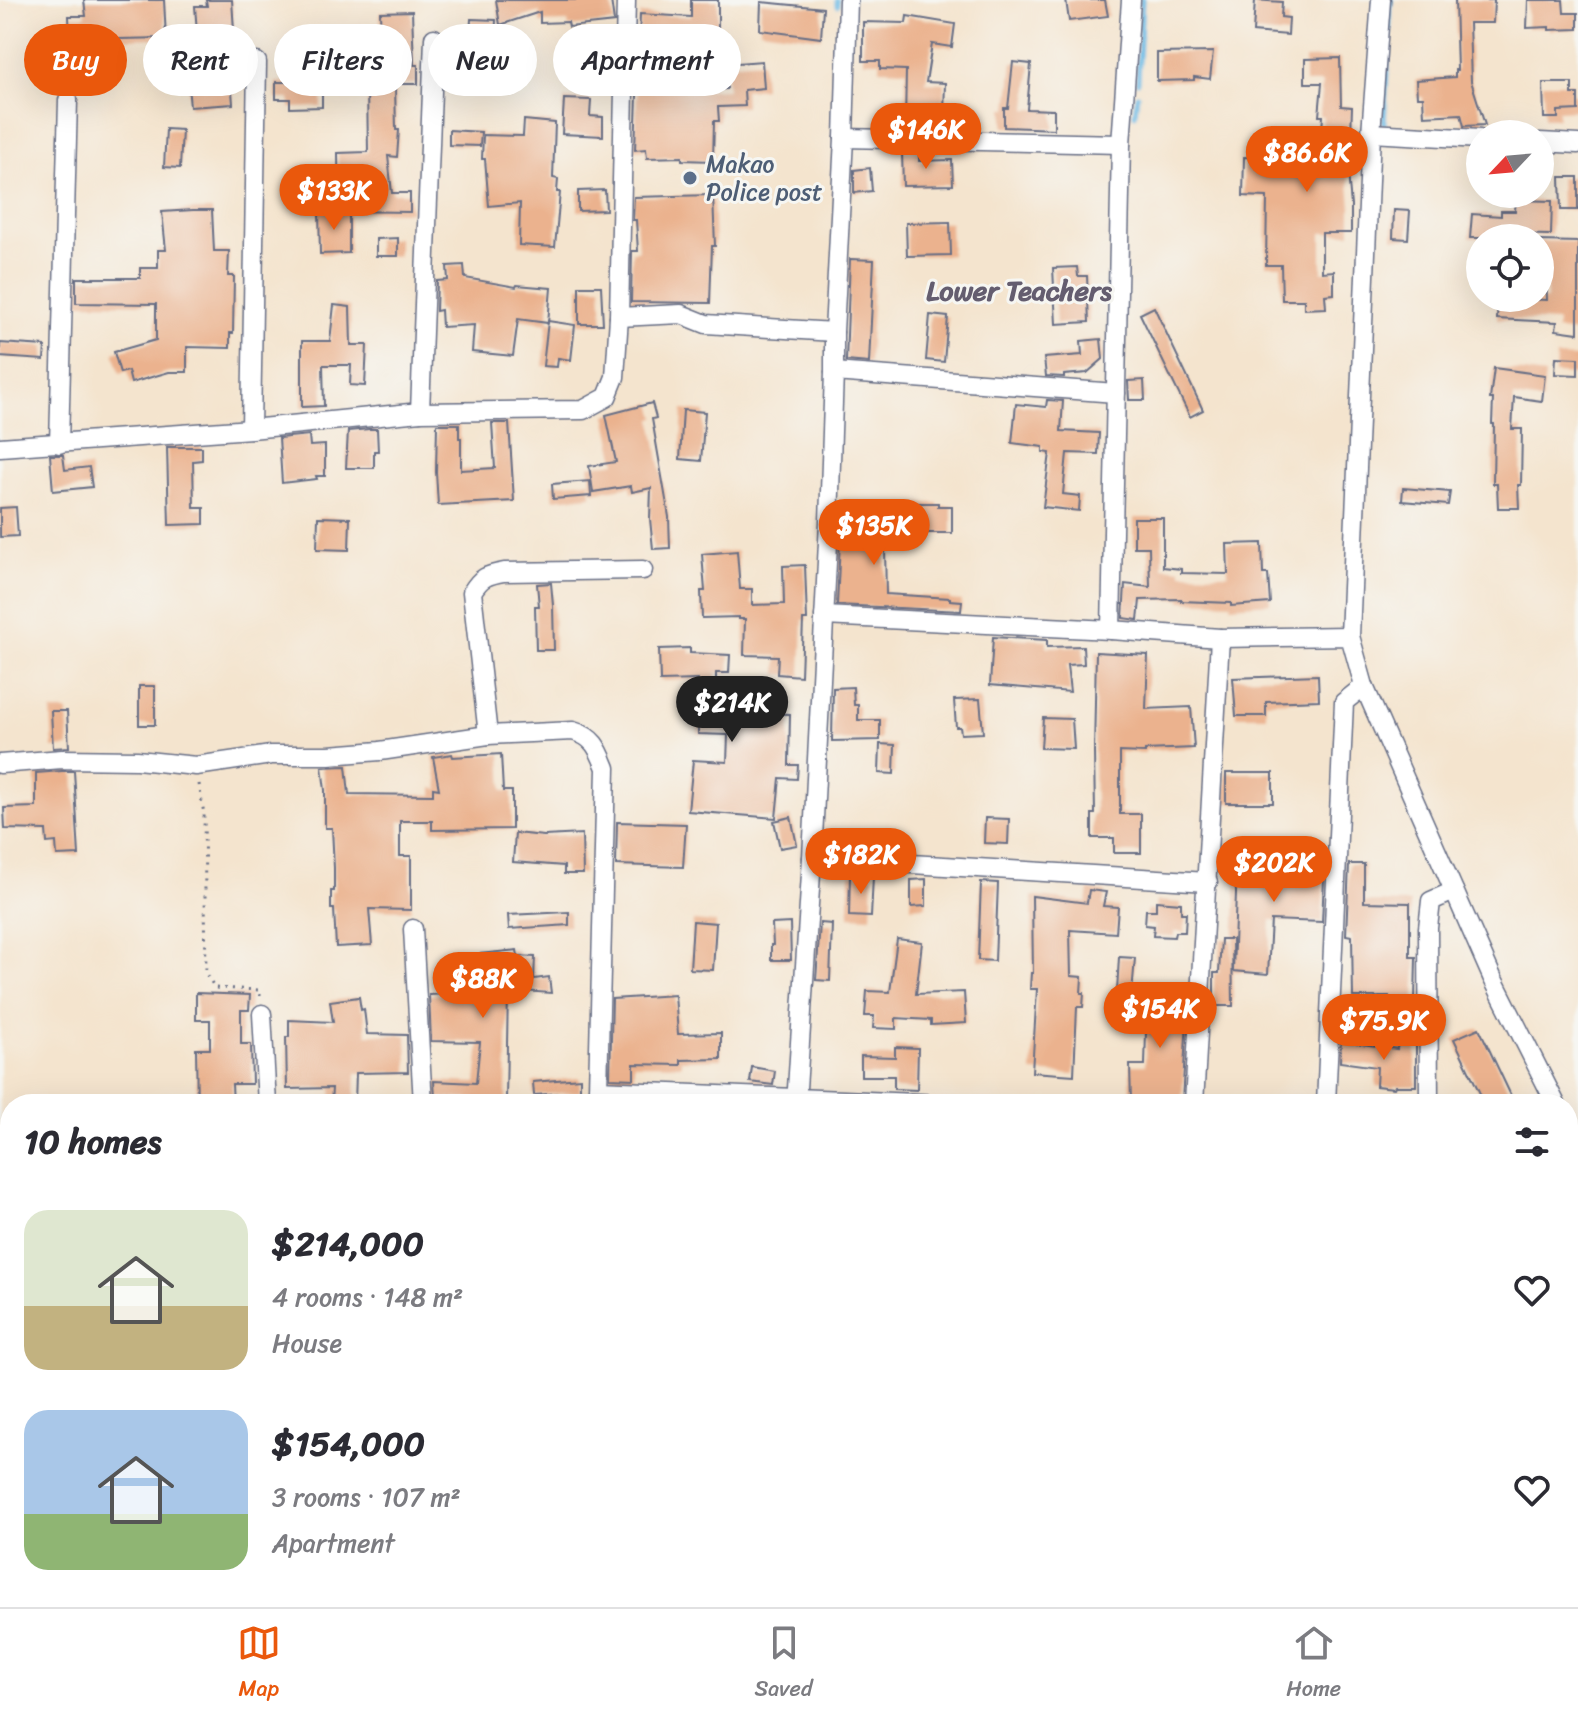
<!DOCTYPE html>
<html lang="en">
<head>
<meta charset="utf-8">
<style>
  :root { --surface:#fff; --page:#f2f2f3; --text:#2b2b33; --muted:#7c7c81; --line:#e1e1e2; --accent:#ea580c }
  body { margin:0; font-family:Sriracha,sans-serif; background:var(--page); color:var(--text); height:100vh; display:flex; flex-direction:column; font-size:30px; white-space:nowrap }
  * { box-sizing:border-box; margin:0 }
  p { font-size:26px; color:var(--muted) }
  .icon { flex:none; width:44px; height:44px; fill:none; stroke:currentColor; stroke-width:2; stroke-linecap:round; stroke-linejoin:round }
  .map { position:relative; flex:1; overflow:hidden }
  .sheet { position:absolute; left:0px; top:1094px; width:1578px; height:514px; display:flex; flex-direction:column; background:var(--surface); border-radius:32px 32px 0 0; box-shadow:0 8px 32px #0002 }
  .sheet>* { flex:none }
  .top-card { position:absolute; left:24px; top:24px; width:800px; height:72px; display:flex; gap:16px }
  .needle { width:52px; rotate:244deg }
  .buttons { position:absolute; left:1466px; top:120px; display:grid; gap:16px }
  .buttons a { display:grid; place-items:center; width:88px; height:88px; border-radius:50%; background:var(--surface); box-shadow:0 8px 32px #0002; font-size:40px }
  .price { position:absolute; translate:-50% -68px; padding:0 18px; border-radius:28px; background:var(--accent); color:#fff; font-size:26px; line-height:52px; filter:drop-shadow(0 2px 4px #0008) }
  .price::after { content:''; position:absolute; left:50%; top:48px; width:24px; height:18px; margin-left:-12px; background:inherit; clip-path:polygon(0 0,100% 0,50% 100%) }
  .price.active { background:#222; color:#fff }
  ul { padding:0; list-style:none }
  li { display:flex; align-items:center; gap:24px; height:200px; padding:0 24px }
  li span { display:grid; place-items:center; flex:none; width:224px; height:160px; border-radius:24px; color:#555 }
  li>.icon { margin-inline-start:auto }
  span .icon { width:96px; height:96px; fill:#fffc; stroke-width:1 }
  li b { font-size:34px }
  h2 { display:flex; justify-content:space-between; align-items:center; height:96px; padding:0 24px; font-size:34px }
  .chip { padding:0 28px; border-radius:36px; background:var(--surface); box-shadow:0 8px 32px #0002; font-size:28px; line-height:72px }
  .chip.active { background:var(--accent); color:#fff }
  .menu { display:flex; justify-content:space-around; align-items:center; height:112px; border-top:2px solid var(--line); background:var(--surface); font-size:22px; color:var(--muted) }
  .menu a { display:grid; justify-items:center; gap:4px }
  .menu .active { color:var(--accent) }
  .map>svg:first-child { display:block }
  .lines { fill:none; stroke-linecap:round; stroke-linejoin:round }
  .stream { stroke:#6abae5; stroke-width:5 }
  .building { fill:#ebb28e }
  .street-casing { stroke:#676e85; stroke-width:21 }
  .path { stroke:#676e85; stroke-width:3; stroke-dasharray:2 6; stroke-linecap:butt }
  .street { stroke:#fff; stroke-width:18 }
  .service-dot { fill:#5c6f8a; stroke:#f6f6f2; stroke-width:3 }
  .labels { text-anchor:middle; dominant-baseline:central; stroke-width:6; stroke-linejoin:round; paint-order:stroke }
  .service-label { font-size:24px; fill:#4e5e75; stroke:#f6f6f2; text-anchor:start }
  .quarter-label { font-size:28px; font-weight:bold; fill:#645d6f; stroke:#f6f6f2 }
</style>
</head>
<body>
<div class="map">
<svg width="1578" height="1607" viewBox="0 0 1578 1607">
  <rect width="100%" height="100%" fill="#f6f6f2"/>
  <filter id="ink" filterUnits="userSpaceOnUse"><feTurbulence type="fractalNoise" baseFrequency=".0125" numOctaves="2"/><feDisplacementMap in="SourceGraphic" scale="16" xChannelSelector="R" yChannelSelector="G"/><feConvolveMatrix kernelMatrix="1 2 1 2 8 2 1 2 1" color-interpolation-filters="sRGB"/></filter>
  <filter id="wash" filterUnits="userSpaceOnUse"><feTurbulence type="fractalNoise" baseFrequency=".006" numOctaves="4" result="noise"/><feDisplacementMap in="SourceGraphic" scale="32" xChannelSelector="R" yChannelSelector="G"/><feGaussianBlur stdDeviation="1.8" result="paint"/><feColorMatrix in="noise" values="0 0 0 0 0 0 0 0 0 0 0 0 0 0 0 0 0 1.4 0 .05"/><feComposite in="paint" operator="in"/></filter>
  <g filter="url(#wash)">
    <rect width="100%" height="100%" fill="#f4e4ce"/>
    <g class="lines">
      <g class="stream">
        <polyline points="837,5 837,0"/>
        <polyline points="1138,82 1142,0"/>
        <polyline points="1135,114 1137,95"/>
        <polyline points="1384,123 1391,0"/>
      </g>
    </g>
    <g id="blocks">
      <g class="building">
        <polygon points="84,0 164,0 166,38 70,40 69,16 86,16"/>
        <polygon points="206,0 232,0 235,46 244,46 245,64 230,64 233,104 190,107 188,85 166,83 168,32 197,32 195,6 207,6"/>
        <polygon points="496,0 611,0 614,22 569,27 568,22 540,23 540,12 500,25"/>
        <polygon points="691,0 718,0 718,44 687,44 684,80 689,81 688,91 727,89 725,64 762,61 764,88 744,90 745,106 718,107 719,121 714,121 713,161 682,160 682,157 647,158 646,149 635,150 640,14 691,17"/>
        <polygon points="1066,0 1105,0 1108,16 1069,21"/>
        <polygon points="1255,0 1282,2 1281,17 1289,18 1288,35 1253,32"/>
        <polygon points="1455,0 1494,0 1493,23 1469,23 1471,81 1485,125 1464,126 1461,114 1424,116 1423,97 1417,97 1416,80 1455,77 1455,70 1457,70"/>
        <polygon points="1528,0 1563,0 1564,13 1578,13 1578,29 1549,30 1549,27 1527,28"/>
        <polygon points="761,2 823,8 821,38 760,30"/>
        <polygon points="412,11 414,65 418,65 418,84 395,84 396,130 399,130 397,157 388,156 392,193 410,193 410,212 339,211 338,153 368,152 367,84 322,84 322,107 290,108 290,99 276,99 276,82 319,82 317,42 381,39 380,12"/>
        <polygon points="907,16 955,24 952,47 932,44 926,82 945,83 944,113 976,112 976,126 905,124 906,70 880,69 880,61 863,61 863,22 906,23"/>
        <polygon points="471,19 496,20 494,56 469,54"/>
        <polygon points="1213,52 1210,79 1194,77 1194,80 1157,81 1157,53"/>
        <polygon points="1340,58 1341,106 1352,107 1350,161 1347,161 1351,206 1351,233 1322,233 1322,272 1334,271 1334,294 1325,295 1326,308 1304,309 1304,300 1282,300 1281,265 1266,265 1267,197 1243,196 1244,157 1286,159 1286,143 1321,144 1323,116 1319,116 1322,83 1305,83 1305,59"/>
        <polygon points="1013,62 1031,64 1027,109 1054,110 1054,129 1004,127 1004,108 1008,108"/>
        <polygon points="1543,83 1572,83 1572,94 1578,94 1578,110 1558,111 1558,118 1544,118"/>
        <polygon points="564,99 591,100 590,116 603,117 603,136 562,134"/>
        <polygon points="524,120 555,123 553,178 558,179 557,192 560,192 555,247 519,245 520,203 489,206 485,159 482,159 483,135 523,136"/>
        <polygon points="166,129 182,130 180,168 164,167"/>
        <polygon points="449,130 481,132 480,146 449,145"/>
        <polygon points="902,152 919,152 919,161 952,160 953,185 903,186"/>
        <polygon points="870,168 872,191 854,193 854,170"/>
        <polygon points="1560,177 1578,177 1578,210 1561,210"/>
        <polygon points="605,190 606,210 578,211 578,191"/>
        <polygon points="713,195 715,246 712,246 710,303 631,302 632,251 638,251 636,220 633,220 634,197"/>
        <polygon points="1516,200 1552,201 1551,235 1497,234 1496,238 1470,238 1472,214 1501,216 1501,211 1515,211"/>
        <polygon points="193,210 212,210 214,251 229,251 228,276 234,276 233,333 230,333 230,348 187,347 187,372 169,372 131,383 128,371 120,373 114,352 156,340 156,304 76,303 76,278 140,278 140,268 158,268 158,250 166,250 162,212"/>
        <polygon points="1394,210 1410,211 1408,239 1393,238"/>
        <polygon points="319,211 349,211 349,253 320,254"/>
        <polygon points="950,222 951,255 907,256 906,223"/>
        <polygon points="398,238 398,256 376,256 376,239"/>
        <polygon points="1540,241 1578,242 1578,333 1556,330 1557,322 1497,319 1498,298 1547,300 1546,265 1540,264"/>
        <polygon points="850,259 874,260 869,363 846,361"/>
        <polygon points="464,265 465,278 516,287 517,285 551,288 548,323 518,319 513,356 472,352 474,325 442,327 441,310 436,311 437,281 448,280 447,266"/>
        <polygon points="1077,267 1078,276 1087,276 1089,322 1056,324 1053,268"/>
        <polygon points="579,286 601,286 603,324 579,324"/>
        <polygon points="334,305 350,307 351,345 367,345 365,386 350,385 351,365 323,365 324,406 302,407 302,341 330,341"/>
        <polygon points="1154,307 1203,410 1190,417 1140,314"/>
        <polygon points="930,315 948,317 944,362 926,360"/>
        <polygon points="548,321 575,325 571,360 558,358 557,367 543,366"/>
        <polygon points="1101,339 1103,359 1087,373 1064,375 1064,377 1046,376 1044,358 1082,355 1081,341"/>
        <polygon points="0,343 45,346 44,360 0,357"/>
        <polygon points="1556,357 1578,358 1578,375 1555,374"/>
        <polygon points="1494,368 1545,375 1542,401 1514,397 1512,429 1522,429 1521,485 1518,485 1519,508 1498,508 1497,484 1493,484 1494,424 1492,424 1493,399 1490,399"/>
        <polygon points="1144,380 1145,400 1129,400 1128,381"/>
        <polygon points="1047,400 1063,401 1061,431 1099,433 1098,454 1067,453 1063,494 1080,496 1079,511 1043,507 1050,453 1043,452 1043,447 1012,443 1016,404 1046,407"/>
        <polygon points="652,403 656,418 652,419 669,517 670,548 653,549 650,519 651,488 632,492 631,486 593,492 589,466 616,462 606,415"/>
        <polygon points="683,410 705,412 701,461 680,459"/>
        <polygon points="492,423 509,423 514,501 438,505 436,472 437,424 459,424 459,438 461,438 461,470 495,468"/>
        <polygon points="369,429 377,429 378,451 374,451 374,468 346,468 348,431"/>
        <polygon points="309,435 310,446 325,445 325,476 316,476 317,479 282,483 279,438"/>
        <polygon points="167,447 202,447 202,460 193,461 194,508 204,508 204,524 169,525"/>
        <polygon points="50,455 63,455 65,470 89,467 92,487 53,491"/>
        <polygon points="590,481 591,496 553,499 552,484"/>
        <polygon points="1403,488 1450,492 1448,505 1402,501"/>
        <polygon points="851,503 884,503 886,594 950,598 950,600 962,601 961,611 837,605 840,541 852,542"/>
        <polygon points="914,503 938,503 938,506 952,506 952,533 914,533"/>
        <polygon points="16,507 18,536 0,537 0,508"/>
        <polygon points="318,517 350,518 349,550 317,549"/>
        <polygon points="1134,518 1163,518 1163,567 1181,569 1181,573 1228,574 1227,544 1262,543 1263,574 1268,574 1270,603 1231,606 1231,603 1181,601 1181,599 1140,600 1138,620 1123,618 1125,584 1150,587 1149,547 1134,547"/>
        <polygon points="737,551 740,589 752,589 752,605 784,604 783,566 805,565 807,620 803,620 801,676 777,674 778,656 744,655 745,619 739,619 739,617 702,618 701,591 705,591 702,554"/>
        <polygon points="551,583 553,605 554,650 536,650 535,606 539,606 537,584"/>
        <polygon points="993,637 1047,640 1047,647 1083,646 1084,664 1067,665 1070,692 990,685"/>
        <polygon points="690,648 690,653 730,655 729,673 716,673 716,712 790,714 789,765 798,765 797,779 780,778 776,818 688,811 693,760 727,762 728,735 698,734 698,680 660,681 659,649"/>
        <polygon points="1096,652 1148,655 1146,709 1191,707 1194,748 1145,750 1145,753 1120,752 1120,814 1141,814 1141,853 1114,853 1114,838 1092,838 1092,814 1095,814 1094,752"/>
        <polygon points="1318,675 1319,700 1266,702 1266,716 1236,716 1233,678"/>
        <rect x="139" y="686" width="16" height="39"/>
        <polygon points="853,687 854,705 858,705 858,720 880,720 880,740 832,741 833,688"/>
        <polygon points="980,699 983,733 961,734 960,727 956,727 954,700"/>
        <polygon points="51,711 67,711 69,747 53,748"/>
        <polygon points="1043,718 1072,719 1074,749 1041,748"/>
        <polygon points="880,744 895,745 894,774 879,773"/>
        <polygon points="452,754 453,757 501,754 503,791 512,791 512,829 432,830 432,821 400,821 400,856 411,856 411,910 369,909 372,945 336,947 334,909 331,909 331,891 334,891 334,868 332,828 325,828 325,790 322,767 346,766 349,794 433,795 433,788 439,789 433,757"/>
        <polygon points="62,771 74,771 79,855 57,856 56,842 47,843 46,830 5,829 4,808 36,807 36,773"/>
        <rect x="1226" y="773" width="47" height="30"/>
        <polygon points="791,817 797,845 780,848 774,821"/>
        <polygon points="985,818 1009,819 1008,844 984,843"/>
        <polygon points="617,822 686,824 683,867 616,865"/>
        <polygon points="515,833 544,836 582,834 583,874 564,874 564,866 513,862"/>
        <polygon points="1265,855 1325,856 1322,922 1271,920 1268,974 1233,971 1236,893 1235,868 1265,868"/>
        <polygon points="1349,864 1364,864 1364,902 1410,903 1410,957 1416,957 1415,1001 1389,1001 1389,997 1353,997 1352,936 1346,935"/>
        <polygon points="850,874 873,876 871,917 849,916"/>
        <polygon points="926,879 926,906 911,907 911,880"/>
        <polygon points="981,882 998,883 995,961 978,960"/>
        <polygon points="1089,890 1106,892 1103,906 1118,907 1116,933 1070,930 1071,976 1082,977 1081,993 1084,993 1083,1007 1077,1007 1074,1075 1032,1072 1037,989 1030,989 1031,973 1033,973 1032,896 1087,903"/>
        <polygon points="1156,901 1181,903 1181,913 1186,913 1185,932 1175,932 1174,937 1153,936 1154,926 1145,925 1146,910 1156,910"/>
        <polygon points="569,912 569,925 509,929 508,915"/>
        <polygon points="693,921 716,923 713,970 690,969"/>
        <polygon points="790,923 791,960 771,960 771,945 773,945 772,924"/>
        <polygon points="820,923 832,924 830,981 816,980"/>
        <polygon points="897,939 922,942 916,994 964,992 966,1023 931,1025 931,1020 896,1018 896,1029 873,1028 874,1016 865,1016 867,991 890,992"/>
        <polygon points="1221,939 1232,939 1233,1006 1214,1006 1214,973 1219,973"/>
        <polygon points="517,950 518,956 535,957 534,979 549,977 551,993 508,990 506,1100 435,1098 434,1081 476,1083 480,1042 431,1041 429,995 473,992 470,955"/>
        <polygon points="1119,957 1135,958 1132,993 1117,991"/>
        <polygon points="196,993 250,995 249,1010 241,1010 241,1044 251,1044 252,1084 232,1084 233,1104 197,1104 196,1049 210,1049 210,1020 196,1020"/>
        <polygon points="675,995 678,1034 721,1033 721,1059 681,1060 681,1065 634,1064 634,1079 610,1078 612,999"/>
        <polygon points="1135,996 1167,998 1167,1002 1188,1003 1182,1101 1131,1101 1130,1065 1145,1065 1146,1032 1134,1031"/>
        <polygon points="359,997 361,1010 364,1009 367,1034 407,1035 408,1072 356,1073 355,1104 331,1103 332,1088 287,1089 286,1037 289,1037 289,1020 333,1022 330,1001"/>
        <polygon points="1479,1028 1515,1104 1485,1104 1454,1039"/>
        <polygon points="1341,1041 1397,1049 1398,1042 1416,1044 1416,1086 1395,1086 1394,1088 1376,1086 1377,1067 1340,1062"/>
        <polygon points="895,1047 918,1048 917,1090 894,1089 894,1076 861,1076 861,1056 895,1057"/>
        <polygon points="752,1067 775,1071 773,1085 750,1082"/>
        <polygon points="580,1078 580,1092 534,1095 533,1082"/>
      </g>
    </g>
  </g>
  <g filter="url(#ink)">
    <use href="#blocks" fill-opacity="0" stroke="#676e85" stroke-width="2"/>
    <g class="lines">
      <defs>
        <g id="street">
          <polyline points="1371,133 1480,139"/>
          <polyline points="844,138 1121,144"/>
          <polyline points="1540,142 1578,144"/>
          <polyline points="619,317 681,314 706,324 834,332"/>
          <polyline points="834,372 1116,393"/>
          <polyline points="420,412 434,38"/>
          <polyline points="251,429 257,62"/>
          <polyline points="59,444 68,100"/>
          <polyline points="0,447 251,429 420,412 583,410 607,397 615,377 619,317 626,0"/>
          <polyline points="824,616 1111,630 1220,638 1350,636 1364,686 1492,977 1556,1104"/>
          <polyline points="1111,630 1121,144 1131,0"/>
          <polyline points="1350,636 1371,133 1381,0"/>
          <path d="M488,735L472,592C481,577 487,575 504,572L643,570"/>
          <path d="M0,764L62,759L137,760L196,766L271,755H329L380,751L488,735L573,731C594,737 598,748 606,768L598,1090"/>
          <polyline points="812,858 1208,882"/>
          <polyline points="413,929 423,1104"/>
          <polyline points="262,1014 267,1104"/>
          <polyline points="597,1104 598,1090 941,1104"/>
          <polyline points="796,1104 812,858 829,522 834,372 834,332 844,138 848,0"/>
          <polyline points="1194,1104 1220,638"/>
          <polyline points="1326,1104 1344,702 1364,686"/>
          <polyline points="1429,1104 1428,928 1431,901 1454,891"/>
          <polyline points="1568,1129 1578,1149"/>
          <polyline points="0,1166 10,1167"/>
          <polyline points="1568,1375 1578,1376"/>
          <polyline points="0,1415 10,1416"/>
          <polyline points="0,1589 10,1590"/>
          <polyline points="100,1598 189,1607"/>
          <polyline points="1338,1598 1546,1607"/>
          <polyline points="61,1607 62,1598"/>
          <polyline points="567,1607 568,1598"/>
          <polyline points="779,1607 779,1598"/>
          <polyline points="1231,1607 1232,1598"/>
        </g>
      </defs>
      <use href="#street" class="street-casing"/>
      <polyline class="path" points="199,784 204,814 206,974 215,988 260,990 260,998"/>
      <use href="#street" class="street"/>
    </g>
  </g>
  <circle class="service-dot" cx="690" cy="178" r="8"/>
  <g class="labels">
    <g class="service-label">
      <text x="706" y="164">Makao<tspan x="706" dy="28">Police post</tspan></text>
    </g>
    <g class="quarter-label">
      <text x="1019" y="290">Lower Teachers</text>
    </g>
  </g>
</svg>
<div class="buttons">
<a><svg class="needle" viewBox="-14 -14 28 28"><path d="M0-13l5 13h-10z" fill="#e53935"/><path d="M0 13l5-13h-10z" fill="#7c7c81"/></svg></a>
<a><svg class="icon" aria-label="locate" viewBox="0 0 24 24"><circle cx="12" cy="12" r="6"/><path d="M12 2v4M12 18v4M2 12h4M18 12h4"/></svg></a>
</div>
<b class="price" style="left:926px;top:171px">$146K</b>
<b class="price" style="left:1307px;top:194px">$86.6K</b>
<b class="price" style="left:334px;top:232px">$133K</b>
<b class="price" style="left:874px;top:567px">$135K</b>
<b class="price active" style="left:732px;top:744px">$214K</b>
<b class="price" style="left:861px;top:896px">$182K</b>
<b class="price" style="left:1274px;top:904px">$202K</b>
<b class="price" style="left:483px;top:1020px">$88K</b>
<b class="price" style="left:1160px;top:1050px">$154K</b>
<b class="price" style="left:1384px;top:1062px">$75.9K</b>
<div class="top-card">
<a class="chip active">Buy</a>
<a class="chip">Rent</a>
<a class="chip">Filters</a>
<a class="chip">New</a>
<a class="chip">Apartment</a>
</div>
<section class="sheet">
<h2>10 homes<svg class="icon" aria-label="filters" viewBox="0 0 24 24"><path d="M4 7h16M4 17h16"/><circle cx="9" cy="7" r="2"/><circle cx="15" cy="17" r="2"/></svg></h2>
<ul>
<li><span style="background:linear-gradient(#dfe7d0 60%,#c2b280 0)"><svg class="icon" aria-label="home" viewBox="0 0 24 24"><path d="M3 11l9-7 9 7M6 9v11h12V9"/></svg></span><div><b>$214,000</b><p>4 rooms · 148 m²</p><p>House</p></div><svg class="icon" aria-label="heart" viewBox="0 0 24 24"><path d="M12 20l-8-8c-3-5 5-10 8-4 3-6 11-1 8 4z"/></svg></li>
<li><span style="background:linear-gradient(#a9c7e8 65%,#8fb573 0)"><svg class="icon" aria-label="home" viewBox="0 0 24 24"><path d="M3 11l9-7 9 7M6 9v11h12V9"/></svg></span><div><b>$154,000</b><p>3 rooms · 107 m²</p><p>Apartment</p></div><svg class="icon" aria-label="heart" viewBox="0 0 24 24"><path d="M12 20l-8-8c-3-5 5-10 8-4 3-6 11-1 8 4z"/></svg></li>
</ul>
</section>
</div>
<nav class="menu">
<a class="active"><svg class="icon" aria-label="map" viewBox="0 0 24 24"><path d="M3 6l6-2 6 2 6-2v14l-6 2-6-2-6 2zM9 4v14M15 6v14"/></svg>Map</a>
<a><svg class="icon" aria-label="saved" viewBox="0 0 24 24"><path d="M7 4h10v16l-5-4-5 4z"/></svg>Saved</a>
<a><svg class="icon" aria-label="home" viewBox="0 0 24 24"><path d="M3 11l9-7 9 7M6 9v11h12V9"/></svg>Home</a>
</nav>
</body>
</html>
